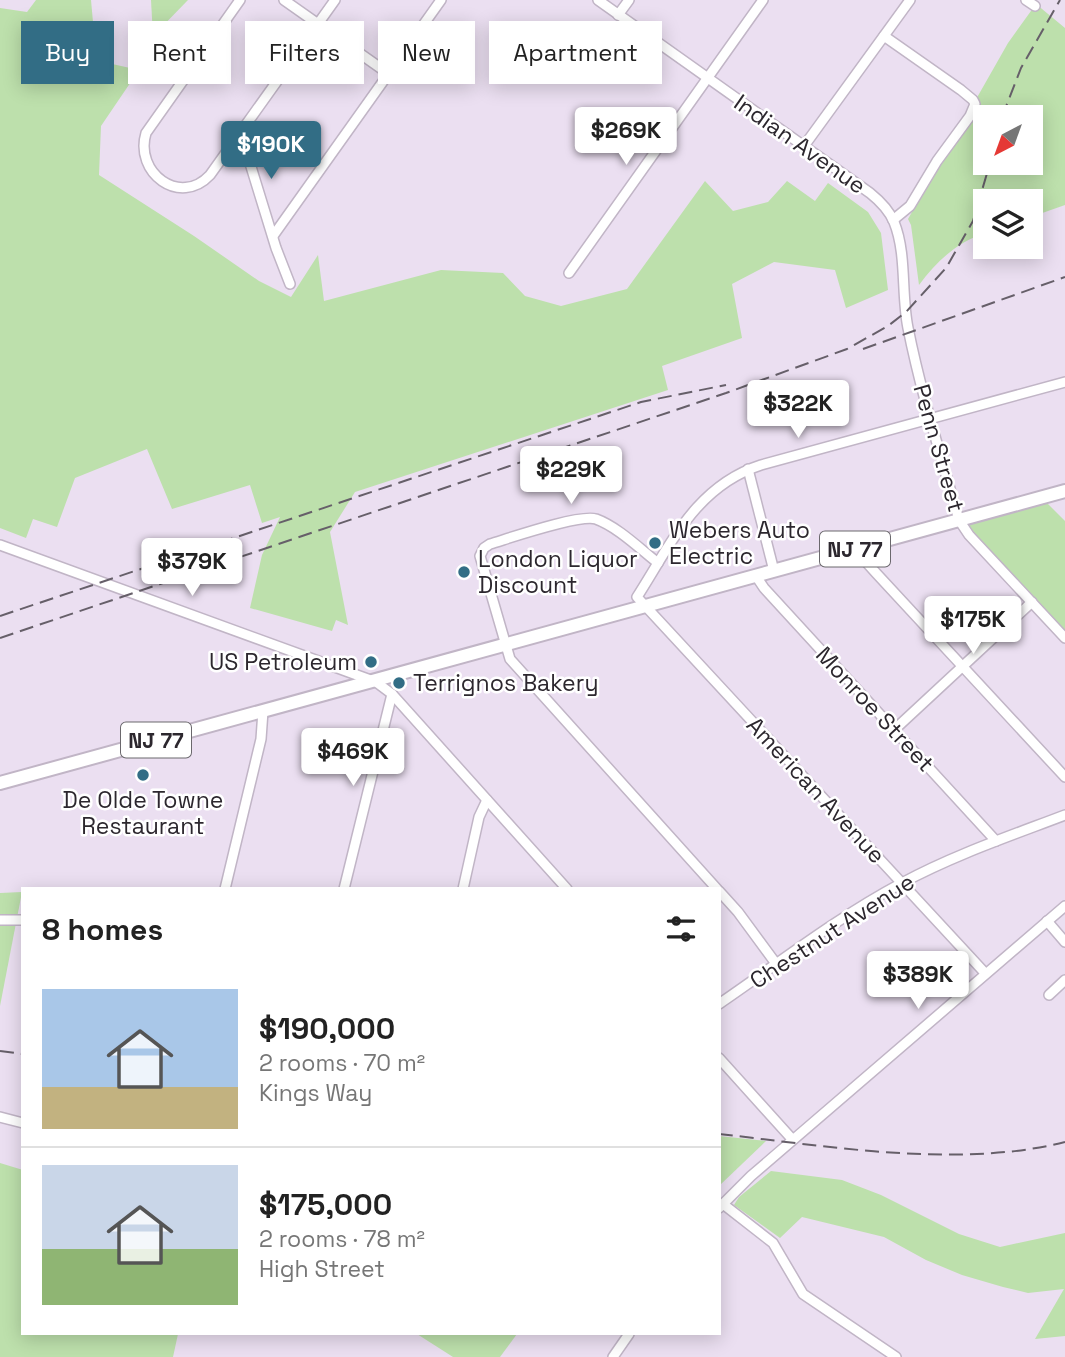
<!DOCTYPE html>
<html lang="en">
<head>
<meta charset="utf-8">
<style>
  :root { --surface:#fff; --page:#f2f2f2; --text:#222; --muted:#767676; --line:#e0e0e0; --accent:#326d85 }
  body { margin:0; font-family:"Space Grotesk",sans-serif; background:var(--page); color:var(--text); height:100vh; display:flex; flex-direction:column; font-size:26px; white-space:nowrap }
  * { box-sizing:border-box; margin:0 }
  p { font-size:23px; color:var(--muted) }
  .icon { flex:none; width:38px; height:38px; fill:none; stroke:currentColor; stroke-width:2; stroke-linecap:round; stroke-linejoin:round }
  .map { position:relative; flex:1; overflow:hidden }
  .details { position:absolute; left:21px; top:887px; width:700px; height:448px; display:flex; flex-direction:column; background:var(--surface); border-radius:0px; box-shadow:0 4px 18px #0003 }
  .details>* { flex:none }
  .guide { position:absolute; left:21px; top:21px; width:700px; height:63px; display:flex; gap:14px }
  .needle { width:46px; rotate:221deg }
  .buttons { position:absolute; left:973px; top:105px; display:grid; gap:14px }
  .buttons a { display:grid; place-items:center; width:70px; height:70px; border-radius:0px; background:var(--surface); box-shadow:0 4px 18px #0003; font-size:35px }
  .price { position:absolute; translate:-50% -60px; padding:0 16px; border-radius:7px; background:#fff; color:#222; font-size:23px; line-height:46px; filter:drop-shadow(0 2px 4px #0008) }
  .price::after { content:''; position:absolute; left:50%; top:42px; width:21px; height:16px; margin-left:-10px; background:inherit; clip-path:polygon(0 0,100% 0,50% 100%) }
  .price.current { background:var(--accent); color:#fff }
  ul { padding:0; list-style:none }
  li { display:flex; align-items:center; gap:21px; height:175px; padding:0 21px }
  li+li { border-top:2px solid var(--line) }
  li span { display:grid; place-items:center; flex:none; width:196px; height:140px; border-radius:0px; color:#555 }
  li>.icon { margin-inline-start:auto }
  span .icon { width:84px; height:84px; fill:#fffc; stroke-width:1 }
  li b { font-size:30px }
  h2 { display:flex; justify-content:space-between; align-items:center; height:84px; padding:0 21px; font-size:30px }
  .pill { padding:0 24px; border-radius:0px; background:var(--surface); box-shadow:0 4px 18px #0003; font-size:24px; line-height:63px }
  .pill.current { background:var(--accent); color:#fff }
  .map>svg:first-child { display:block }
  .green { fill:#bde0ac; fill-rule:evenodd }
  .lines { fill:none; stroke-linecap:round; stroke-linejoin:round }
  .minor-casing { stroke:#c1b5c6; stroke-width:12 }
  .major-casing { stroke:#c1b5c6; stroke-width:16 }
  .minor { stroke:#fff; stroke-width:9 }
  .major { stroke:#fff; stroke-width:12 }
  .rail { stroke:#665f69; stroke-width:2; stroke-dasharray:14 7; stroke-linecap:butt }
  .poi-dot { fill:#326d85; stroke:#fff; stroke-width:2.5 }
  .labels { text-anchor:middle; dominant-baseline:central; stroke-width:5; stroke-linejoin:round; paint-order:stroke }
  .shield { fill:#fff; stroke:#6b686d; stroke-width:2 }
  .shield-label { font-size:21px; font-weight:bold; fill:#2c272e }
  .street-label { font-size:23px; fill:#2c272e; stroke:#fff }
  .poi-label { font-size:23px; fill:#2c272e; stroke:#fff; text-anchor:start }
</style>
</head>
<body>
<div class="map">
<svg width="1065" height="1357" viewBox="0 0 1065 1357">
  <rect width="100%" height="100%" fill="#ebdff1"/>
  <g class="green">
    <polygon points="36,0 91,0 93,22 73,41 81,57 139,70 101,126 99,175 194,236 259,281 291,297 318,255 324,301 441,270 503,273 525,296 561,306 627,289 705,181 733,211 768,202 787,181 815,201 828,183 868,212 881,233 888,290 846,308 835,270 774,262 732,284 742,338 662,366 668,390 355,492 330,532 348,625 336,620 332,631 250,608 262,555 280,517 262,523 250,485 172,509 147,449 75,478 57,527 33,519 26,538 0,528 0,8 27,12"/>
    <polygon points="151,0 188,0 153,36"/>
    <path d="M1036,4L1065,28V205L1031,217V201H985V233C956,243 937,261 919,285L911,225L908,219L1008,43ZM985,117H1031V163H985Z"/>
    <polygon points="1042,498 1065,521 1065,638 959,520"/>
    <polygon points="22,892 0,1006 0,893"/>
    <polygon points="719,1136 766,1141 719,1186"/>
    <polygon points="0,1163 23,1170 23,1334 178,1334 173,1357 0,1357"/>
    <polygon points="771,1171 842,1180 881,1195 959,1234 1000,1247 1065,1233 1065,1336 1035,1339 1064,1289 1028,1293 1003,1287 962,1275 926,1260 884,1237 802,1217 780,1238 734,1205 739,1197"/>
    <polygon points="417,1334 517,1334 500,1357 453,1357"/>
  </g>
  <g class="lines">
    <defs>
      <g id="minor">
        <path d="M240,0L146,133C134,173 180,207 210,175L335,0"/>
        <polyline points="284,0 389,74"/>
        <path d="M598,0L870,193C880,201 889,210 894,222C907,254 901,294 908,328C921,393 941,456 959,520L969,535L1065,638"/>
        <polyline points="1026,0 1035,6"/>
        <polyline points="618,15 629,0"/>
        <polyline points="884,36 961,90 973,100 975,104 970,116 937,161 910,206 893,220"/>
        <polyline points="241,134 276,248 290,284"/>
        <polyline points="804,146 910,0"/>
        <polyline points="273,236 441,0"/>
        <polyline points="569,273 763,0"/>
        <polyline points="748,469 774,571"/>
        <polyline points="0,545 376,682 392,694 567,889"/>
        <polyline points="860,547 867,563 876,573 1065,777"/>
        <path d="M658,563C640,549 618,527 596,519C579,514 510,538 490,544L484,548L480,556L510,659L717,889"/>
        <polyline points="756,576 764,588 996,841"/>
        <polyline points="894,730 1032,602"/>
        <polyline points="225,889 261,739 263,711"/>
        <polyline points="344,889 392,694"/>
        <polyline points="463,889 479,817 487,800"/>
        <polyline points="719,891 738,912 777,965"/>
        <polyline points="0,920 23,920"/>
        <polyline points="1047,921 1065,942"/>
        <path d="M985,973L637,597C671,544 696,486 761,465L1065,382"/>
        <polyline points="1049,995 1065,980"/>
        <path d="M719,1004C779,963 838,917 902,883C954,855 1010,836 1065,815"/>
        <polyline points="719,1058 792,1139"/>
        <polyline points="0,1117 23,1123"/>
        <polyline points="723,1204 773,1243 803,1294 896,1357"/>
        <polyline points="719,1208 751,1176 1065,906"/>
        <polyline points="613,1357 629,1334"/>
      </g>
      <polyline id="major" points="0,783 1065,491"/>
    </defs>
    <use href="#minor" class="minor-casing"/>
    <use href="#major" class="major-casing"/>
    <use href="#minor" class="minor"/>
    <use href="#major" class="major"/>
    <g class="rail">
      <polyline points="1002,117 1021,68 1060,0"/>
      <polyline points="863,349 1065,277"/>
      <polyline points="0,616 641,402 726,385"/>
      <polyline points="0,638 726,393 847,349 888,326 906,312 946,268 973,221 990,163"/>
      <polyline points="0,1051 23,1054"/>
      <path d="M719,1134C828,1146 958,1169 1065,1142"/>
    </g>
  </g>
  <g class="poi-dot">
    <circle cx="655" cy="543" r="7"/>
    <circle cx="464" cy="572" r="7"/>
    <circle cx="371" cy="662" r="7"/>
    <circle cx="399" cy="683" r="7"/>
    <circle cx="143" cy="775" r="7"/>
  </g>
  <g class="labels">
    <g class="shield">
      <rect x="820" y="531.5" width="70" height="35" rx="5"/>
      <rect x="121" y="722.5" width="70" height="35" rx="5"/>
    </g>
    <g class="shield-label">
      <text x="855" y="549">NJ 77</text>
      <text x="156" y="740">NJ 77</text>
    </g>
    <g class="street-label">
      <text transform="translate(800 144) rotate(35)">Indian Avenue</text>
      <text transform="translate(939 448) rotate(74)">Penn Street</text>
      <text transform="translate(875 709) rotate(47)">Monroe Street</text>
      <text transform="translate(816 790) rotate(47)">American Avenue</text>
      <text transform="translate(832 931) rotate(-33)">Chestnut Avenue</text>
    </g>
    <g class="poi-label">
      <text x="669" y="530">Webers Auto<tspan x="669" dy="26">Electric</tspan></text>
      <text x="478" y="559">London Liquor<tspan x="478" dy="26">Discount</tspan></text>
      <text x="357" y="662" text-anchor="end">US Petroleum</text>
      <text x="413" y="683">Terrignos Bakery</text>
      <text x="143" y="800" text-anchor="middle">De Olde Towne<tspan x="143" dy="26">Restaurant</tspan></text>
    </g>
  </g>
</svg>
<div class="buttons">
<a><svg class="needle" viewBox="-14 -14 28 28"><path d="M0-13l5 13h-10z" fill="#e53935"/><path d="M0 13l5-13h-10z" fill="#767676"/></svg></a>
<a><svg class="icon" aria-label="layers" viewBox="0 0 24 24"><path d="M12 4l9 5-9 5-9-5zM3 14l9 5 9-5"/></svg></a>
</div>
<b class="price" style="left:626px;top:167px">$269K</b>
<b class="price current" style="left:271px;top:181px">$190K</b>
<b class="price" style="left:798px;top:440px">$322K</b>
<b class="price" style="left:571px;top:506px">$229K</b>
<b class="price" style="left:192px;top:598px">$379K</b>
<b class="price" style="left:973px;top:656px">$175K</b>
<b class="price" style="left:353px;top:788px">$469K</b>
<b class="price" style="left:918px;top:1011px">$389K</b>
<div class="guide">
<a class="pill current">Buy</a>
<a class="pill">Rent</a>
<a class="pill">Filters</a>
<a class="pill">New</a>
<a class="pill">Apartment</a>
</div>
<section class="details">
<h2>8 homes<svg class="icon" aria-label="filters" viewBox="0 0 24 24"><path d="M4 7h16M4 17h16"/><circle cx="9" cy="7" r="2"/><circle cx="15" cy="17" r="2"/></svg></h2>
<ul>
<li><span style="background:linear-gradient(#a9c7e8 70%,#c2b280 0)"><svg class="icon" aria-label="home" viewBox="0 0 24 24"><path d="M3 11l9-7 9 7M6 9v11h12V9"/></svg></span><div><b>$190,000</b><p>2 rooms · 70 m²</p><p>Kings Way</p></div></li>
<li><span style="background:linear-gradient(#c9d6e8 60%,#8fb573 0)"><svg class="icon" aria-label="home" viewBox="0 0 24 24"><path d="M3 11l9-7 9 7M6 9v11h12V9"/></svg></span><div><b>$175,000</b><p>2 rooms · 78 m²</p><p>High Street</p></div></li>
</ul>
</section>
</div>
</body>
</html>
